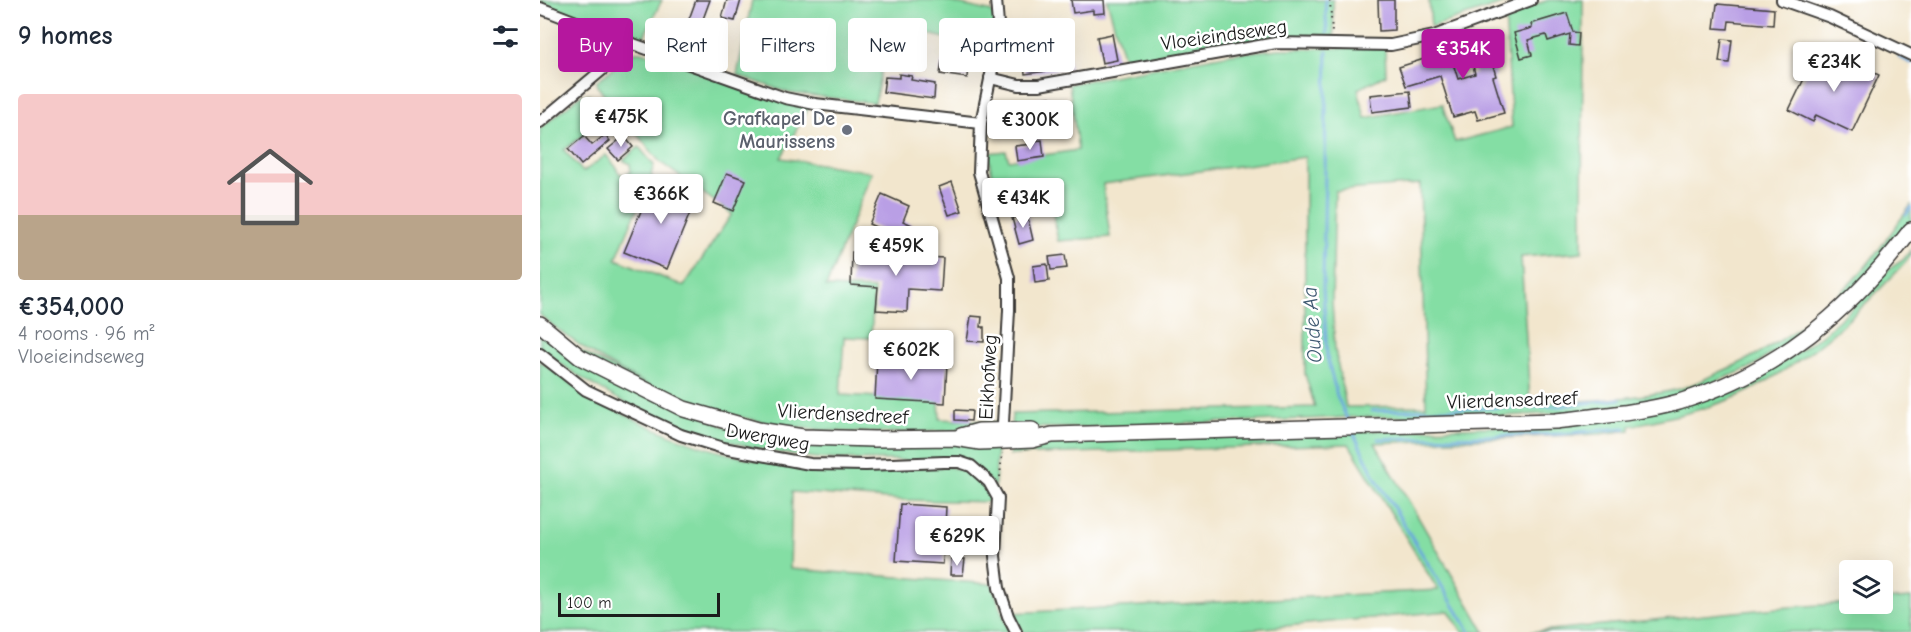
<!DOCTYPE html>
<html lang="en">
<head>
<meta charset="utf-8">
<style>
  :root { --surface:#fff; --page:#f6f6f7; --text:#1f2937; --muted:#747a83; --accent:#b5179e }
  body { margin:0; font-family:"Comic Neue",sans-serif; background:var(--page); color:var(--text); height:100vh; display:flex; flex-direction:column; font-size:22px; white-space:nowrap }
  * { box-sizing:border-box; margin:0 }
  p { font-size:20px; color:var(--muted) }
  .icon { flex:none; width:33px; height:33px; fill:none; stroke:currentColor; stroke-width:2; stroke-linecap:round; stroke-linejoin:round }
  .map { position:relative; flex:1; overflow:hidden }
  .drawer { display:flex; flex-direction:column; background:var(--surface); width:540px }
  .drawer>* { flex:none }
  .top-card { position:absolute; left:18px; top:18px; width:570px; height:54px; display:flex; gap:12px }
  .buttons { position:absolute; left:1299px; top:560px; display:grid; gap:12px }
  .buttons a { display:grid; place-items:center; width:54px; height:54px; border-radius:6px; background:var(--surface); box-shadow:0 6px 24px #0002; font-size:30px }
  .scale { position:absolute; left:18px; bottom:15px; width:162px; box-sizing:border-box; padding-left:6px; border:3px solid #1c1c1c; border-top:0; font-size:16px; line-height:21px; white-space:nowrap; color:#1c1c1c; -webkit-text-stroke:4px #fff; paint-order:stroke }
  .price { position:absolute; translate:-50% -51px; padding:0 14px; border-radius:6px; background:#fff; color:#222; font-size:20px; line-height:39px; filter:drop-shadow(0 2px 3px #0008) }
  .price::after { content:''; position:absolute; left:50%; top:36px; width:18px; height:14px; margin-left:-9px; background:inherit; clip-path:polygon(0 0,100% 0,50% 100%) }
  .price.current { background:var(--accent); color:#fff }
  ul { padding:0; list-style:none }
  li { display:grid; align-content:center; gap:12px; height:318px; padding:0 18px }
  li span { display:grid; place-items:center; height:186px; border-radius:6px; color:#555 }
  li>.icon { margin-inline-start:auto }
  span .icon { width:108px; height:108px; fill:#fffc; stroke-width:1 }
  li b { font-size:26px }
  h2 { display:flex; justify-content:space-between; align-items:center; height:72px; padding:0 18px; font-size:26px }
  .pill { padding:0 21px; border-radius:6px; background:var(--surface); box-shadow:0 6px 24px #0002; font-size:21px; line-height:54px }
  .pill.current { background:var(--accent); color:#fff }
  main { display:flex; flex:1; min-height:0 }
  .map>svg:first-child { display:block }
  .green { fill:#84dea4; stroke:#507d60; stroke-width:1.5; fill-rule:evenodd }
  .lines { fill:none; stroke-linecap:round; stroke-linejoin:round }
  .stream { stroke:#69a6db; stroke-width:3 }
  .building { fill:#b99fe5 }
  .minor-casing { stroke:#3c3a37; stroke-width:14 }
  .secondary-casing { stroke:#3c3a37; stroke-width:18 }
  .path { stroke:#3c3a37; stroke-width:2; stroke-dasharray:1.5 4.5; stroke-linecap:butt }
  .minor { stroke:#fff; stroke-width:10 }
  .secondary { stroke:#fff; stroke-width:15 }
  .worship-dot { fill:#6b7280; stroke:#fff; stroke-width:2 }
  .labels { text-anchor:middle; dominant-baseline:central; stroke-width:5; stroke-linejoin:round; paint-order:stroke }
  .street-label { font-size:20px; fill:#1c1c1c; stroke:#fff }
  .worship-label { font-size:20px; font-weight:bold; fill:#5b616d; stroke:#fff; text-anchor:end }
  .water-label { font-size:21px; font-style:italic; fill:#3f5a72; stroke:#fff }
</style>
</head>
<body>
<main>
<section class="drawer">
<h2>9 homes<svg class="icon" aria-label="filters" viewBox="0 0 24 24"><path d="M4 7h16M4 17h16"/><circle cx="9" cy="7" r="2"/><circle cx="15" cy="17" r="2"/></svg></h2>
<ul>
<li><span style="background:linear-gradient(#f6c9c9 65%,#b9a48a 0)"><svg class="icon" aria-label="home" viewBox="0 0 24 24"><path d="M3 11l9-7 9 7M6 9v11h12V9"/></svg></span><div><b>€354,000</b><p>4 rooms · 96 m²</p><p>Vloeieindseweg</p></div></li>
</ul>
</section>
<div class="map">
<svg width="1371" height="632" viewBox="0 0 1371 632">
  <rect width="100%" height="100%" fill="#fff"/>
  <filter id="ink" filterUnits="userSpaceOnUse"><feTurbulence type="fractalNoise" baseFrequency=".0167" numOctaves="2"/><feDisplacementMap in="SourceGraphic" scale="12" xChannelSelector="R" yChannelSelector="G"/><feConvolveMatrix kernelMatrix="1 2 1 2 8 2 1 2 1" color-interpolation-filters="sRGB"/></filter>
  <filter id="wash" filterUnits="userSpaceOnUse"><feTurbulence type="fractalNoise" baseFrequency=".008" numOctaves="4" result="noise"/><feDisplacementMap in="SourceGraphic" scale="24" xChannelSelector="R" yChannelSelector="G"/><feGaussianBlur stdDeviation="1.35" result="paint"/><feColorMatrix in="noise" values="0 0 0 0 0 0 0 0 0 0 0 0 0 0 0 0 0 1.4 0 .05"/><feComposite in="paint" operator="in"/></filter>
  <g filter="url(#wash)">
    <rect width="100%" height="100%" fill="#f2e6cd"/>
    <g class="green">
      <polygon points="0,0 122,0 102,40 2,3"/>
      <polygon points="212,0 401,0 452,12 455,21 448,71 426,64 430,44 384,33 381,44 347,36 335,103 249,93 197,75"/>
      <path d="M567,0H793L794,39C725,32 653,50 585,63Z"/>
      <polygon points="889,0 974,0 891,27"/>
      <path d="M1009,0H1043L1042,252L981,257L990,403C1038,401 1088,400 1135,390C1149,387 1164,379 1178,373C1231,351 1280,316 1319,274C1338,253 1354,228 1371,205V221L1349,250L1284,319L1210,368L1127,400L1047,412L962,416L815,417L529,428L471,427L472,414L775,407L765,374V157L563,184L570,237L518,241L508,187L455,194L448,153L466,151L469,160L538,150L529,84L691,54L739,49L845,47L846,75L818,89L825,118L902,104L915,142L972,127L965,14ZM880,184L886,406L806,407L795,350L792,301L795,191Z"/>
      <path d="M94,52H101L270,105L241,158L332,172L286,287L334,289L331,338L304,337L300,395L399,400L400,419L458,422V427C285,443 139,431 0,315V129L41,95H49L64,112L62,120L24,150L43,172L66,155L77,168V171L84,176L91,172L90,164L83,160L99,147L114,165L111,175L113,178L107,194L104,193L76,259L144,286L192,214L120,162L57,86V81Z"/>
      <path d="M1371,250V255L1366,262C1319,312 1271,359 1209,391C1173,409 1130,417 1090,426V430L1059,434L835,443L945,632H922L909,611L680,632H483L473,613L898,590L809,444L470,455V445L510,440L1020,425L1178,395L1217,378L1251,357L1283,334L1309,311L1349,269L1363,260Z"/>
      <path d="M0,330L183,426L457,445L455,487L432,464C404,463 377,461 349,460C325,459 301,461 276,458C177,447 78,411 0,348Z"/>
      <path d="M0,361C80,422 176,462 277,468C321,470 366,467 409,467C432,470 445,481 454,502L361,500L252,492L250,569L452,584L469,632H0Z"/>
      <polygon points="1371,598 1371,632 990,632 1237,608 1309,603 1342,603 1343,600"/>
    </g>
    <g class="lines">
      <g class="stream">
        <polyline points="785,0 787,33"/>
        <polyline points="787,51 783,287 787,357 797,396 809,423"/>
        <polyline points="1359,57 1371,63"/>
        <polyline points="1366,215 1371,208"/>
        <polyline points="832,411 1020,406 1080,399"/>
        <polyline points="813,432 835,477 930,632"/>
        <polyline points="838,439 1020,434 1085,428"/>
      </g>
    </g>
    <g id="blocks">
      <g class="building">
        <polygon points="156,0 170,0 159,30 184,39 177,59 125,40 130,25 145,30"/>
        <polygon points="187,0 201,0 195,21 182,18"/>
        <polygon points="531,0 564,0 565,13 553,14 553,10 533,13"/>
        <polygon points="838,0 854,0 854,30 839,31"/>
        <polygon points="1177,4 1234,9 1233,25 1189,21 1188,29 1174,28"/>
        <polygon points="1027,13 1033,32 1039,33 1038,46 1029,45 1030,34 1008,41 1006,35 988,40 992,55 981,58 974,33 992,28 991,24 997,22"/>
        <polygon points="335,27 348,30 344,48 342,48 340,57 330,55"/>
        <polygon points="572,34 577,60 562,63 557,37"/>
        <polygon points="957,38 960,53 950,55 956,76 953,77 964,113 938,120 935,111 913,117 900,76 866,86 859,67 909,51 918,79 935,74 928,44"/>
        <polygon points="1182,39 1192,40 1189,63 1179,62"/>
        <polygon points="503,51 504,57 528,54 530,68 485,74 483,56"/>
        <polygon points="1276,54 1315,73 1318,65 1339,75 1312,132 1276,115 1273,122 1249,110"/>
        <polygon points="402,61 428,64 427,78 400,74"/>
        <polygon points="359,74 372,76 371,80 395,84 394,99 343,92 345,77 359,78"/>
        <polygon points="870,91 872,107 832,112 830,95"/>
        <polygon points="510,97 512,112 498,113 498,118 483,120 483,116 480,116 478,101"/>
        <polygon points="65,135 70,141 41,165 28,149 44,136 52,145"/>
        <polygon points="84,136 93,147 78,160 68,149"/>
        <polygon points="502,140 504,157 477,161 475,146 492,144 491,141"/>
        <polygon points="187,173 206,180 193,211 174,203"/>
        <polygon points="113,182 132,190 133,186 157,196 127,269 84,252"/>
        <polygon points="412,182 422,211 409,215 399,187"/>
        <polygon points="500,192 503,203 492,206 489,195"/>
        <polygon points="342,194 369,206 363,221 372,225 365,240 329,224"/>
        <polygon points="487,214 493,240 479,244 472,218"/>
        <polygon points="312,252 403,258 401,291 368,289 367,312 336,310 338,287 311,285"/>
        <polygon points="525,255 527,268 511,270 509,257"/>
        <polygon points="507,264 509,281 495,283 493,266"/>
        <polygon points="431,316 442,317 441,327 444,327 444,342 427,341"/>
        <polygon points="337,359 407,363 405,403 335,399"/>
        <polygon points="415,410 432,411 431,421 415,420"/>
        <polygon points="360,504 406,507 403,564 356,561"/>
        <polygon points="411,558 425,559 423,575 410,575"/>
      </g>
    </g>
  </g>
  <g filter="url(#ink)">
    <use href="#blocks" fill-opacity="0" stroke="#3c3a37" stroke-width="1.5"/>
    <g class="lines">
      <defs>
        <g id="minor">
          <polyline points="456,0 459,36 441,123 439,172 469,278 469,310 463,423"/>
          <polyline points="1242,0 1290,17 1371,55"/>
          <polyline points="0,8 93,44 245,98 275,104 441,123"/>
          <polyline points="450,78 479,85 499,85 736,43 851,45 894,36 991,0"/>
          <polyline points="0,122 93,44"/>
          <polyline points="0,354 46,390 141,435 183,448 270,464 326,465 404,462 419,462 431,466 449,482 458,498 455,556 459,588 468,616 476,632"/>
        </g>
        <g id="secondary">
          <path d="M0,324L40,357L144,409L218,430L263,437L334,439L415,438L440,442L492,440L512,435L1016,421C1057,416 1099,413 1139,402C1238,372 1310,311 1371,230"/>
          <polyline points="421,436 439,431 492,430"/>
        </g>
      </defs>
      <use href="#minor" class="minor-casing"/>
      <use href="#secondary" class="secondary-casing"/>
      <g class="path">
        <polyline points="790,0 792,33"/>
        <polyline points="460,477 462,453"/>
      </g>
      <use href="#minor" class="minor"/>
      <use href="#secondary" class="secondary"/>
    </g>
  </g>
  <circle class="worship-dot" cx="307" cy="130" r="6"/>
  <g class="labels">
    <g class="street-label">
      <text transform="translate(684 35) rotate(-8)">Vloeieindseweg</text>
      <text transform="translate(448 377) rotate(-87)">Eikhofweg</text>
      <text transform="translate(972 400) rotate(-2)">Vlierdensedreef</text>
      <text transform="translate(303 414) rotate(3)">Vlierdensedreef</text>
      <text transform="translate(228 437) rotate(10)">Dwergweg</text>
    </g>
    <g class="worship-label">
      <text x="295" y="118">Grafkapel De<tspan x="295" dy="23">Maurissens</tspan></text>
    </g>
    <g class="water-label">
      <text transform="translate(772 325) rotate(-94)">Oude Aa</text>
    </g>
  </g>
</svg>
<div class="buttons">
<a><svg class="icon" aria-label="layers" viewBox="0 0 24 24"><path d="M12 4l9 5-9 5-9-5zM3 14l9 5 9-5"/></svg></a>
</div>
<div class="scale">100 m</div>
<b class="price current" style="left:923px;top:80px">€354K</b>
<b class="price" style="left:1294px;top:93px">€234K</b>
<b class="price" style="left:81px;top:148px">€475K</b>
<b class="price" style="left:490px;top:151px">€300K</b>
<b class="price" style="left:121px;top:225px">€366K</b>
<b class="price" style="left:483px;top:229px">€434K</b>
<b class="price" style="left:356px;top:277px">€459K</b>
<b class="price" style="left:371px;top:381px">€602K</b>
<b class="price" style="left:417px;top:567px">€629K</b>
<div class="top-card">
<a class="pill current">Buy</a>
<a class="pill">Rent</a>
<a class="pill">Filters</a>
<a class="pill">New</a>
<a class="pill">Apartment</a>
</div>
</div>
</main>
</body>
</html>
